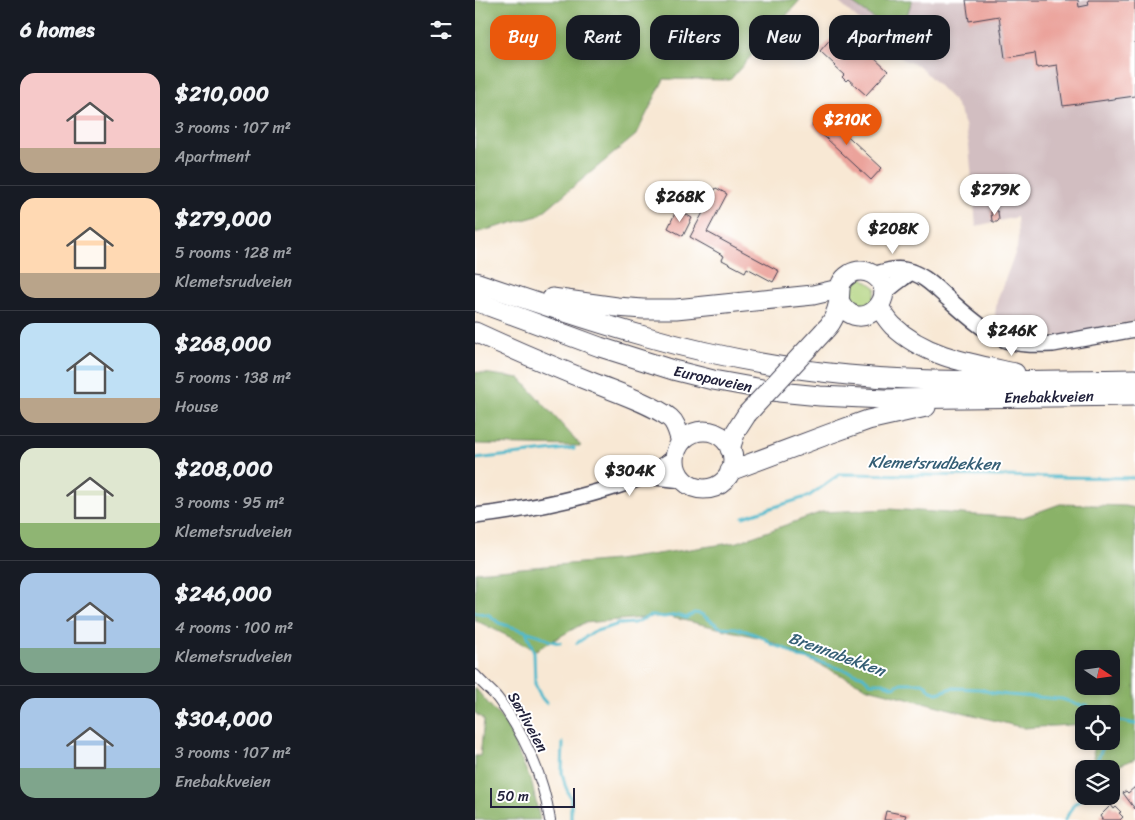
<!DOCTYPE html>
<html lang="en">
<head>
<meta charset="utf-8">
<style>
  :root { --surface:#171b24; --page:#20242c; --text:#f1f3f6; --muted:#9ea1a6; --line:#363941; --accent:#ea580c }
  body { margin:0; font-family:Sriracha,sans-serif; background:var(--page); color:var(--text); height:100vh; display:flex; flex-direction:column; font-size:19px; white-space:nowrap }
  * { box-sizing:border-box; margin:0 }
  p { font-size:16px; color:var(--muted) }
  .icon { flex:none; width:28px; height:28px; fill:none; stroke:currentColor; stroke-width:2; stroke-linecap:round; stroke-linejoin:round }
  .map { position:relative; flex:1; overflow:hidden }
  .drawer { display:flex; flex-direction:column; background:var(--surface); width:475px }
  .drawer>* { flex:none }
  .hud { position:absolute; left:15px; top:15px; width:475px; height:45px; display:flex; gap:10px }
  .needle { width:32px; rotate:103deg }
  .tools { position:absolute; left:600px; top:650px; display:grid; gap:10px }
  .tools a { display:grid; place-items:center; width:45px; height:45px; border-radius:10px; background:var(--surface); box-shadow:0 2px 8px #0003; font-size:25px }
  .scale { position:absolute; left:15px; bottom:12px; width:85px; box-sizing:border-box; padding-left:5px; border:2px solid #22223b; border-top:0; font-size:14px; line-height:18px; white-space:nowrap; color:#22223b; -webkit-text-stroke:4px #fff; paint-order:stroke }
  .price { position:absolute; translate:-50% -42px; padding:0 11px; border-radius:18px; background:#fff; color:#222; font-size:16px; line-height:32px; filter:drop-shadow(0 1px 2px #0008) }
  .price::after { content:''; position:absolute; left:50%; top:30px; width:15px; height:11px; margin-left:-8px; background:inherit; clip-path:polygon(0 0,100% 0,50% 100%) }
  .price.current { background:var(--accent); color:#fff }
  ul { padding:0; list-style:none }
  li { display:flex; align-items:center; gap:15px; height:125px; padding:0 20px }
  li+li { border-top:1px solid var(--line) }
  li span { display:grid; place-items:center; flex:none; width:140px; height:100px; border-radius:15px; color:#555 }
  li>.icon { margin-inline-start:auto }
  span .icon { width:60px; height:60px; fill:#fffc; stroke-width:1 }
  li b { font-size:21px }
  h2 { display:flex; justify-content:space-between; align-items:center; height:60px; padding:0 20px; font-size:21px }
  .tag { padding:0 18px; border-radius:15px; background:var(--surface); box-shadow:0 2px 8px #0003; font-size:18px; line-height:45px }
  .tag.current { background:var(--accent); color:#fff }
  main { display:flex; flex:1; min-height:0 }
  .map>svg:first-child { display:block }
  .industrial { fill:#d2bec1 }
  .green { fill:#add078; stroke:#68795a }
  .forest { fill:#8ab268; stroke:#566a52; fill-rule:evenodd }
  .lines { fill:none; stroke-linecap:round; stroke-linejoin:round }
  .stream { stroke:#4fb9cc; stroke-width:3 }
  .building { fill:#eba39b }
  .street-casing { stroke:#424052; stroke-width:12 }
  .secondary-casing { stroke:#424052; stroke-width:18 }
  .highway-casing { stroke:#424052; stroke-width:21 }
  .street { stroke:#fff; stroke-width:10 }
  .secondary { stroke:#fff; stroke-width:15 }
  .highway { stroke:#fff; stroke-width:19 }
  .highway-bridge-casing { stroke:#424052; stroke-width:21; stroke-linecap:butt }
  .highway-bridge { stroke:#fff; stroke-width:19 }
  .labels { text-anchor:middle; dominant-baseline:central; stroke-width:4; stroke-linejoin:round; paint-order:stroke }
  .street-label { font-size:15px; fill:#22223b; stroke:#fff }
  .water-label { font-size:16px; font-style:italic; fill:#345e75; stroke:#fff }
</style>
</head>
<body>
<main>
<section class="drawer">
<h2>6 homes<svg class="icon" aria-label="filters" viewBox="0 0 24 24"><path d="M4 7h16M4 17h16"/><circle cx="9" cy="7" r="2"/><circle cx="15" cy="17" r="2"/></svg></h2>
<ul>
<li><span style="background:linear-gradient(#f6c9c9 75%,#b9a48a 0)"><svg class="icon" aria-label="home" viewBox="0 0 24 24"><path d="M3 11l9-7 9 7M6 9v11h12V9"/></svg></span><div><b>$210,000</b><p>3 rooms · 107 m²</p><p>Apartment</p></div></li>
<li><span style="background:linear-gradient(#ffd9b3 75%,#b9a48a 0)"><svg class="icon" aria-label="home" viewBox="0 0 24 24"><path d="M3 11l9-7 9 7M6 9v11h12V9"/></svg></span><div><b>$279,000</b><p>5 rooms · 128 m²</p><p>Klemetsrudveien</p></div></li>
<li><span style="background:linear-gradient(#bfe0f5 75%,#b9a48a 0)"><svg class="icon" aria-label="home" viewBox="0 0 24 24"><path d="M3 11l9-7 9 7M6 9v11h12V9"/></svg></span><div><b>$268,000</b><p>5 rooms · 138 m²</p><p>House</p></div></li>
<li><span style="background:linear-gradient(#dfe7d0 75%,#8fb573 0)"><svg class="icon" aria-label="home" viewBox="0 0 24 24"><path d="M3 11l9-7 9 7M6 9v11h12V9"/></svg></span><div><b>$208,000</b><p>3 rooms · 95 m²</p><p>Klemetsrudveien</p></div></li>
<li><span style="background:linear-gradient(#a9c7e8 75%,#7fa58c 0)"><svg class="icon" aria-label="home" viewBox="0 0 24 24"><path d="M3 11l9-7 9 7M6 9v11h12V9"/></svg></span><div><b>$246,000</b><p>4 rooms · 100 m²</p><p>Klemetsrudveien</p></div></li>
<li><span style="background:linear-gradient(#a9c7e8 70%,#7fa58c 0)"><svg class="icon" aria-label="home" viewBox="0 0 24 24"><path d="M3 11l9-7 9 7M6 9v11h12V9"/></svg></span><div><b>$304,000</b><p>3 rooms · 107 m²</p><p>Enebakkveien</p></div></li>
</ul>
</section>
<div class="map">
<svg width="660" height="820" viewBox="0 0 660 820">
  <rect width="100%" height="100%" fill="#fff"/>
  <filter id="ink" filterUnits="userSpaceOnUse"><feTurbulence type="fractalNoise" baseFrequency=".02" numOctaves="2"/><feDisplacementMap in="SourceGraphic" scale="10" xChannelSelector="R" yChannelSelector="G"/><feConvolveMatrix kernelMatrix="1 2 1 2 8 2 1 2 1" color-interpolation-filters="sRGB"/></filter>
  <filter id="wash" filterUnits="userSpaceOnUse"><feTurbulence type="fractalNoise" baseFrequency=".0096" numOctaves="4" result="noise"/><feDisplacementMap in="SourceGraphic" scale="20" xChannelSelector="R" yChannelSelector="G"/><feGaussianBlur stdDeviation="1.12" result="paint"/><feColorMatrix in="noise" values="0 0 0 0 0 0 0 0 0 0 0 0 0 0 0 0 0 1.4 0 .05"/><feComposite in="paint" operator="in"/></filter>
  <g filter="url(#wash)">
    <rect width="100%" height="100%" fill="#f8e8d4"/>
    <polygon class="industrial" points="361,0 660,0 660,321 595,335 566,338 541,335 532,332 523,323 520,314 522,301 542,248 543,238 542,217 501,226 494,146 490,125 485,112 478,100 443,65 429,60"/>
    <path class="green" d="M386,277L401,288C396,306 399,306 381,307L373,300V287Z"/>
    <g class="forest">
      <polygon points="0,0 325,0 255,80 189,79 161,135 63,216 0,233"/>
      <polygon points="373,0 437,0 425,37"/>
      <polygon points="0,372 45,378 106,446 0,444"/>
      <path d="M585,504L650,506L660,508V759L635,769H620L617,741H636V714H609V724L549,728L393,688L291,639L190,616L109,623L61,650L0,620V572L141,560L263,542L347,512L414,509L546,518ZM609,659H636V686H609Z"/>
      <polygon points="0,688 31,724 57,784 65,820 0,820 0,756 5,756 9,720 0,713"/>
    </g>
    <g class="lines">
      <g class="stream">
        <polyline points="0,459 99,448"/>
        <polyline points="268,517 334,496 365,474 660,478"/>
        <polyline points="0,612 14,615 24,623 66,636 75,641 85,643"/>
        <polyline points="51,631 59,652 60,684 66,697 71,703"/>
        <polyline points="102,643 118,632 141,625 143,623 146,624 159,623 175,616 181,616 189,617 203,615 211,618 219,613 226,614 245,627 260,628 271,631 289,638 298,645 309,648 324,657 331,658 388,676 395,683 408,683 419,687 426,683 447,683 451,685 456,691 463,693 477,688 505,689 518,693 533,695 587,699 593,701 602,705 612,706 616,714"/>
        <polyline points="636,719 660,724"/>
        <polyline points="88,743 87,772 90,785 96,799 96,820"/>
        <polyline points="621,769 621,762 629,745 634,746 634,741"/>
        <polyline points="590,820 599,804 607,799 609,796"/>
      </g>
    </g>
    <g id="blocks">
      <g class="building">
        <polygon points="491,0 603,0 604,7 614,5 613,0 660,0 660,96 588,106 582,65 562,68 560,53 530,58 524,16 494,21"/>
        <polygon points="358,36 375,51 383,43 413,71 391,95 373,79 371,81 367,77 369,75 360,67 361,66 345,51"/>
        <polygon points="348,113 407,168 396,180 337,125"/>
        <polygon points="241,188 252,194 232,232 304,271 298,282 272,268 270,272 247,260 249,256 215,237"/>
        <polygon points="202,209 217,218 208,236 193,228"/>
        <polygon points="517,210 520,210 523,212 524,220 522,222 519,222 517,221 516,213"/>
        <polygon points="660,787 660,809 648,793 651,791 653,793"/>
        <polygon points="636,805 639,809 641,807 646,812 644,813 648,817 645,820 626,820 627,819 625,816"/>
        <polygon points="411,811 431,815 429,820 409,820"/>
      </g>
    </g>
  </g>
  <g filter="url(#ink)">
    <use href="#blocks" fill-opacity="0" stroke="#424052" stroke-width="1"/>
    <g class="lines">
      <defs>
        <path id="street" d="M0,675C6,682 13,688 19,694C24,699 27,705 31,710C53,743 69,781 75,820"/>
        <g id="secondary">
          <path d="M399,275C408,272 419,268 429,270C446,273 458,285 470,296C485,309 500,324 518,334C536,345 558,345 578,344L660,329"/>
          <path d="M409,294C417,285 426,280 436,272"/>
          <polyline points="172,476 207,480"/>
          <path d="M0,516C57,509 116,497 170,476C180,472 190,463 200,458"/>
        </g>
        <g id="highway">
          <path d="M0,282C56,301 112,320 169,336C235,355 304,368 373,375C468,384 564,380 660,379"/>
          <polyline points="77,298 142,307 168,309 201,309 338,295 364,289"/>
          <polyline points="0,301 125,347 198,370 238,380 304,392 345,396 410,399 660,396"/>
          <path d="M404,307C408,313 412,320 418,326C450,357 498,364 540,373"/>
          <path d="M349,331C357,324 362,311 364,301C366,289 362,282 375,274C381,270 390,270 397,274C431,293 383,341 364,300"/>
          <path d="M0,332C39,350 79,367 119,383C141,392 177,404 195,418C202,424 203,433 206,442"/>
          <circle cx="229" cy="460" r="29"/>
          <polyline points="255,449 261,431 272,414"/>
          <polyline points="255,471 354,434 393,420 451,407"/>
        </g>
      </defs>
      <use href="#street" class="street-casing"/>
      <use href="#secondary" class="secondary-casing"/>
      <use href="#highway" class="highway-casing"/>
      <use href="#street" class="street"/>
      <use href="#secondary" class="secondary"/>
      <use href="#highway" class="highway"/>
      <defs>
        <polyline id="highway-bridge" points="272,414 349,331"/>
      </defs>
      <use href="#highway-bridge" class="highway-bridge-casing"/>
      <use href="#highway-bridge" class="highway-bridge"/>
    </g>
  </g>
  <g class="labels">
    <g class="street-label">
      <text transform="translate(238 379) rotate(12)">Europaveien</text>
      <text transform="translate(574 397) rotate(-1)">Enebakkveien</text>
      <text transform="translate(53 722) rotate(61)">Sørliveien</text>
    </g>
    <g class="water-label">
      <text transform="translate(459 463) rotate(1)">Klemetsrudbekken</text>
      <text transform="translate(362 654) rotate(20)">Brennabekken</text>
    </g>
  </g>
</svg>
<div class="tools">
<a><svg class="needle" viewBox="-14 -14 28 28"><path d="M0-13l5 13h-10z" fill="#e53935"/><path d="M0 13l5-13h-10z" fill="#9ea1a6"/></svg></a>
<a><svg class="icon" aria-label="locate" viewBox="0 0 24 24"><circle cx="12" cy="12" r="6"/><path d="M12 2v4M12 18v4M2 12h4M18 12h4"/></svg></a>
<a><svg class="icon" aria-label="layers" viewBox="0 0 24 24"><path d="M12 4l9 5-9 5-9-5zM3 14l9 5 9-5"/></svg></a>
</div>
<div class="scale">50 m</div>
<b class="price current" style="left:372px;top:146px">$210K</b>
<b class="price" style="left:520px;top:216px">$279K</b>
<b class="price" style="left:205px;top:223px">$268K</b>
<b class="price" style="left:418px;top:255px">$208K</b>
<b class="price" style="left:537px;top:357px">$246K</b>
<b class="price" style="left:155px;top:497px">$304K</b>
<div class="hud">
<a class="tag current">Buy</a>
<a class="tag">Rent</a>
<a class="tag">Filters</a>
<a class="tag">New</a>
<a class="tag">Apartment</a>
</div>
</div>
</main>
</body>
</html>
